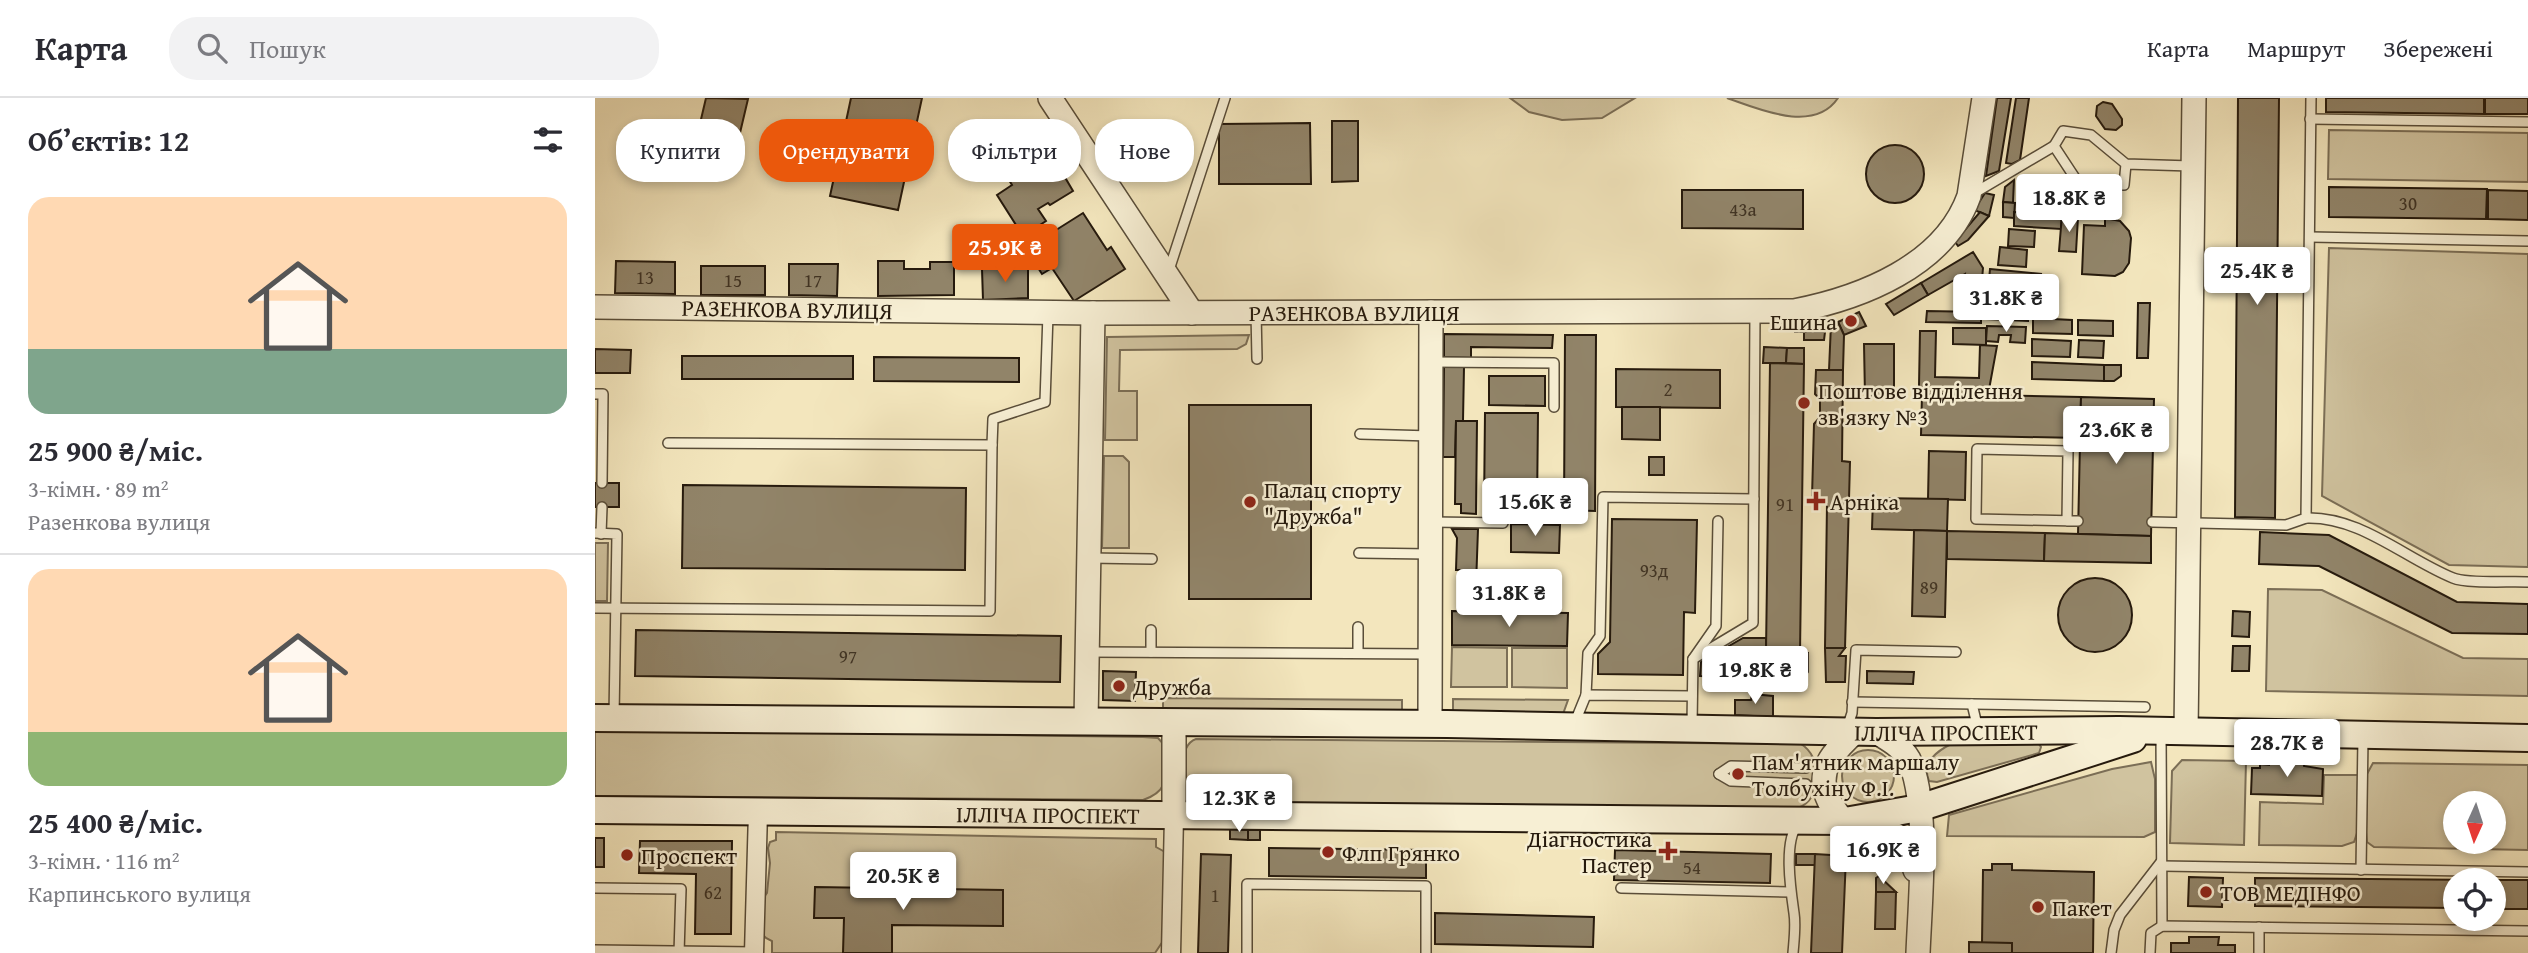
<!DOCTYPE html>
<html lang="uk">
<head>
<meta charset="utf-8">
<style>
  :root { --surface:#fff; --page:#f2f2f3; --text:#2b2b33; --muted:#7c7c81; --line:#e1e1e2; --accent:#ea580c }
  body { margin:0; font-family:"Gentium Book Plus",serif; background:var(--page); color:var(--text); height:100vh; display:flex; flex-direction:column; font-size:26px; white-space:nowrap }
  * { box-sizing:border-box; margin:0 }
  p { font-size:23px; color:var(--muted) }
  .icon { flex:none; width:38px; height:38px; fill:none; stroke:currentColor; stroke-width:2; stroke-linecap:round; stroke-linejoin:round }
  .map { position:relative; flex:1; overflow:hidden }
  .panel { display:flex; flex-direction:column; background:var(--surface); width:595px }
  .panel>* { flex:none }
  .guide { position:absolute; left:21px; top:21px; width:665px; height:63px; display:flex; gap:14px }
  .needle { width:46px; rotate:183deg }
  .fabs { position:absolute; left:1848px; top:693px; display:grid; gap:14px }
  .fabs a { display:grid; place-items:center; width:63px; height:63px; border-radius:50%; background:var(--surface); box-shadow:0 4px 10px #0003; font-size:35px }
  .price { position:absolute; translate:-50% -60px; padding:0 16px; border-radius:7px; background:#fff; color:#222; font-size:23px; line-height:46px; filter:drop-shadow(0 2px 4px #0008) }
  .price::after { content:''; position:absolute; left:50%; top:42px; width:21px; height:16px; margin-left:-10px; background:inherit; clip-path:polygon(0 0,100% 0,50% 100%) }
  .price.on { background:var(--accent); color:#fff }
  ul { padding:0; list-style:none }
  li { display:grid; align-content:center; gap:14px; height:371px; padding:0 28px }
  li+li { border-top:2px solid var(--line) }
  li span { display:grid; place-items:center; height:217px; border-radius:21px; color:#555 }
  li>.icon { margin-inline-start:auto }
  span .icon { width:126px; height:126px; fill:#fffc; stroke-width:1 }
  li b { font-size:30px }
  h2 { display:flex; justify-content:space-between; align-items:center; height:84px; padding:0 28px; font-size:30px }
  .tag { padding:0 24px; border-radius:28px; background:var(--surface); box-shadow:0 4px 10px #0003; font-size:24px; line-height:63px }
  .tag.on { background:var(--accent); color:#fff }
  header { display:flex; align-items:center; gap:42px; box-sizing:border-box; height:98px; padding:0 35px; background:var(--surface); border-bottom:2px solid var(--line) }
  header strong { font-size:33px }
  nav { display:flex; gap:38px; margin-inline-start:auto; font-size:24px }
  .search { width:490px; height:63px; background:var(--page); display:flex; align-items:center; gap:18px; box-sizing:border-box; padding:0 24px; border-radius:28px; color:var(--muted); font-size:26px }
  main { display:flex; flex:1; min-height:0 }
  .map>svg:first-child { display:block }
  .green { fill:#d0c39f; stroke:#7b6e56; stroke-width:2; fill-rule:evenodd }
  .building { fill:#918469; stroke:#261a0d; stroke-width:2 }
  .lines { fill:none; stroke-linecap:round; stroke-linejoin:round }
  .service-casing { stroke:#594d39; stroke-width:12 }
  .minor-casing { stroke:#594d39; stroke-width:21 }
  .tertiary-casing { stroke:#594d39; stroke-width:26 }
  .secondary-casing { stroke:#261a0d; stroke-width:30 }
  .service { stroke:#f7efd4; stroke-width:9 }
  .minor { stroke:#f7efd4; stroke-width:18 }
  .tertiary { stroke:#f7efd4; stroke-width:23 }
  .secondary { stroke:#f7efd4; stroke-width:26 }
  .poi-dot { fill:#8f2418; stroke:#f7efd4; stroke-width:2.5 }
  .labels { text-anchor:middle; dominant-baseline:central; stroke-width:5; stroke-linejoin:round; paint-order:stroke }
  .number-label { font-size:19px; fill:#413424 }
  .street-label { font-size:23px; fill:#261a0d; stroke:#f7efd4 }
  .poi-label { font-size:23px; fill:#261a0d; stroke:#f7efd4; text-anchor:start }
</style>
</head>
<body>
<header>
<strong>Карта</strong>
<div class="search"><svg class="icon" aria-label="search" viewBox="0 0 24 24"><circle cx="10" cy="10" r="6"/><path d="M15 15l6 6"/></svg>Пошук</div>
<nav><a>Карта</a><a>Маршрут</a><a>Збережені</a></nav>
</header>
<main>
<section class="panel">
<h2>Об’єктів: 12<svg class="icon" aria-label="filters" viewBox="0 0 24 24"><path d="M4 7h16M4 17h16"/><circle cx="9" cy="7" r="2"/><circle cx="15" cy="17" r="2"/></svg></h2>
<ul>
<li><span style="background:linear-gradient(#ffd9b3 70%,#7fa58c 0)"><svg class="icon" aria-label="home" viewBox="0 0 24 24"><path d="M3 11l9-7 9 7M6 9v11h12V9"/></svg></span><div><b>25 900 ₴/міс.</b><p>3-кімн. · 89 m²</p><p>Разенкова вулиця</p></div></li>
<li><span style="background:linear-gradient(#ffd9b3 75%,#8fb573 0)"><svg class="icon" aria-label="home" viewBox="0 0 24 24"><path d="M3 11l9-7 9 7M6 9v11h12V9"/></svg></span><div><b>25 400 ₴/міс.</b><p>3-кімн. · 116 m²</p><p>Карпинського вулиця</p></div></li>
</ul>
</section>
<div class="map">
<svg width="1933" height="855" viewBox="0 0 1933 855">
  <rect width="100%" height="100%" fill="#f3e6bd"/>
  <filter id="stains"><feTurbulence type="fractalNoise" baseFrequency=".00286" numOctaves="4"/><feColorMatrix values="0 0 0 0 .2 0 0 0 0 .09 0 0 0 0 .02 0 0 0 .5 -.17"/></filter>
  <radialGradient id="worn" r=".72"><stop offset=".6" stop-color="#630" stop-opacity="0"/><stop offset="1" stop-color="#630" stop-opacity=".3"/></radialGradient>
  <g class="green">
    <polygon points="915,0 1040,0 1007,20 967,22 934,14"/>
    <path d="M1132,0H1243C1219,36 1164,11 1132,0Z"/>
    <polygon points="1734,32 1933,35 1933,84 1733,81"/>
    <polygon points="1734,150 1933,156 1933,469 1854,467 1727,398"/>
    <polygon points="654,237 651,246 642,251 525,252 524,293 542,293 542,342 510,342 512,239"/>
    <polygon points="509,358 528,358 534,364 534,450 507,450"/>
    <polygon points="0,445 13,445 12,503 0,503"/>
    <polygon points="1673,491 1727,492 1868,560 1933,561 1933,598 1671,593"/>
    <polygon points="857,549 912,550 912,589 856,589"/>
    <polygon points="917,550 972,550 972,590 917,589"/>
    <polygon points="568,600 807,602 807,613 568,611"/>
    <polygon points="858,601 973,602 968,616 858,614"/>
    <path d="M0,631L548,639L563,640L571,649C570,676 577,692 548,702L0,698Z"/>
    <path d="M601,641L1206,646C1228,659 1228,701 1203,710L619,704C611,703 603,703 597,697C585,684 583,647 601,641Z"/>
    <path d="M1358,645H1443L1446,649L1444,655L1342,684L1334,683C1326,664 1342,653 1358,645Z"/>
    <circle cx="1273" cy="678" r="26"/>
    <polygon points="1587,662 1651,663 1649,747 1575,745 1577,673"/>
    <polygon points="1556,664 1560,681 1560,734 1549,739 1352,738 1354,717 1517,671"/>
    <path d="M1778,665L1933,667V752L1779,749L1772,744L1771,734L1772,676ZM1860,705H1899V744H1860Z"/>
    <polygon points="1729,677 1763,677 1762,735 1759,744 1747,748 1664,747 1665,704 1728,706"/>
    <polygon points="181,734 561,741 561,749 570,754 568,843 560,855 177,855 177,843 171,840 165,834 167,802 172,795 175,765 173,750 175,744 181,742"/>
  </g>
  <g class="building">
    <polygon points="111,0 153,1 136,73 96,64"/>
    <polygon points="256,0 327,0 303,112 235,98"/>
    <polygon points="1402,0 1416,0 1404,73 1391,78"/>
    <polygon points="1421,0 1434,0 1425,62 1417,66 1411,65"/>
    <polygon points="1643,0 1684,0 1680,420 1640,419"/>
    <polygon points="1731,0 1889,0 1889,16 1731,14"/>
    <rect x="1890" y="0" width="43" height="16"/>
    <polygon points="1508,4 1517,6 1527,21 1527,27 1521,32 1510,31 1501,18 1502,8"/>
    <polygon points="737,23 763,23 763,83 737,84"/>
    <polygon points="715,25 716,86 624,86 624,26"/>
    <circle cx="1300" cy="76" r="29"/>
    <polygon points="433,57 458,59 478,93 455,107 453,105 443,111 451,123 428,138 402,97 417,87 408,72"/>
    <polygon points="1419,82 1418,105 1408,104 1410,89"/>
    <polygon points="1734,89 1892,91 1891,121 1734,119"/>
    <polygon points="1087,92 1208,92 1208,131 1087,130"/>
    <polygon points="1893,92 1933,93 1933,122 1893,121"/>
    <polygon points="1390,95 1399,97 1394,118 1379,112"/>
    <polygon points="1408,104 1420,105 1419,120 1408,119"/>
    <polygon points="1385,114 1394,118 1373,142 1363,148 1358,141 1369,133"/>
    <polygon points="1419,114 1467,117 1466,131 1419,128"/>
    <polygon points="488,115 512,152 516,149 530,171 479,203 457,170 447,176 431,151"/>
    <polygon points="1467,117 1483,119 1481,154 1464,153"/>
    <polygon points="1510,120 1525,123 1534,133 1536,140 1534,165 1528,174 1520,178 1487,176 1489,127 1510,128"/>
    <polygon points="1414,131 1440,133 1439,149 1413,148"/>
    <polygon points="1405,149 1432,152 1431,169 1403,167"/>
    <polygon points="1378,154 1388,170 1385,204 1368,203 1370,176 1333,197 1326,185"/>
    <polygon points="21,163 80,164 80,196 20,195"/>
    <polygon points="283,163 309,163 309,171 335,171 335,164 359,164 359,197 283,198"/>
    <polygon points="194,166 243,166 242,198 194,197"/>
    <rect x="106" y="168" width="64" height="29"/>
    <polygon points="433,170 433,200 388,202 387,171"/>
    <polygon points="1395,171 1446,176 1445,183 1426,190 1410,188 1409,205 1392,204"/>
    <polygon points="1326,185 1333,197 1299,217 1291,206"/>
    <polygon points="1543,205 1555,205 1553,260 1542,260"/>
    <polygon points="1393,209 1433,211 1433,223 1392,221"/>
    <polygon points="1332,213 1386,214 1386,225 1331,224"/>
    <polygon points="1264,214 1271,228 1249,237 1243,224"/>
    <polygon points="1438,220 1477,222 1477,236 1438,235"/>
    <polygon points="1200,222 1209,223 1209,234 1200,234"/>
    <polygon points="1483,222 1518,223 1518,238 1483,237"/>
    <rect x="1209" y="223" width="21" height="11"/>
    <polygon points="1243,224 1249,237 1248,272 1234,272 1236,226"/>
    <polygon points="1392,228 1431,229 1430,245 1415,244 1416,237 1404,237 1403,244 1391,243"/>
    <polygon points="1358,230 1391,230 1391,247 1358,246"/>
    <polygon points="1325,233 1341,233 1340,279 1384,280 1385,247 1402,248 1393,297 1327,296 1324,288"/>
    <polygon points="1209,234 1230,234 1229,242 1209,242"/>
    <polygon points="849,236 958,237 957,250 876,249 876,260 849,259"/>
    <polygon points="970,237 1001,237 1000,413 969,412"/>
    <polygon points="1437,241 1476,243 1475,259 1437,258"/>
    <polygon points="1484,242 1509,243 1508,260 1483,259"/>
    <polygon points="1269,246 1299,246 1299,298 1270,298"/>
    <polygon points="1169,249 1192,250 1191,265 1168,265"/>
    <polygon points="1192,250 1209,250 1209,266 1191,265"/>
    <polygon points="0,251 36,252 35,275 0,275"/>
    <rect x="87" y="258" width="171" height="23"/>
    <polygon points="279,259 424,260 424,284 279,283"/>
    <polygon points="1437,264 1509,267 1509,283 1437,281"/>
    <polygon points="1175,265 1209,266 1205,554 1171,553"/>
    <polygon points="1509,267 1526,267 1526,278 1519,283 1509,283"/>
    <polygon points="849,269 869,269 868,323 861,323 860,359 848,359"/>
    <polygon points="1021,271 1125,272 1125,310 1021,309"/>
    <polygon points="1221,272 1248,272 1247,363 1255,364 1250,550 1230,550 1232,406 1225,406 1217,399 1219,326 1225,319 1225,301 1220,296"/>
    <polygon points="894,278 950,278 950,308 894,307"/>
    <polygon points="1327,296 1486,299 1485,340 1326,337"/>
    <polygon points="1486,299 1559,301 1556,438 1483,436"/>
    <rect x="594" y="307" width="122" height="194"/>
    <polygon points="1027,309 1065,309 1065,342 1027,341"/>
    <polygon points="890,315 943,315 942,411 889,410"/>
    <polygon points="861,323 882,323 881,416 866,415 866,406 860,406"/>
    <polygon points="1334,353 1371,354 1370,402 1333,401"/>
    <rect x="1054" y="359" width="15" height="18"/>
    <rect x="0" y="385" width="24" height="24"/>
    <polygon points="88,387 371,390 370,472 87,470"/>
    <polygon points="1278,400 1353,401 1352,433 1277,431"/>
    <polygon points="1017,421 1102,422 1100,515 1089,514 1088,577 1003,576 1003,556 1015,544"/>
    <polygon points="916,426 965,427 964,455 916,454"/>
    <polygon points="857,431 883,431 881,487 865,487 865,472 861,472 862,440"/>
    <polygon points="1319,432 1352,433 1350,519 1317,518"/>
    <polygon points="1352,433 1450,435 1449,463 1352,461"/>
    <polygon points="1665,434 1734,437 1862,504 1933,506 1933,536 1857,535 1724,468 1664,466"/>
    <polygon points="1450,435 1556,438 1556,465 1449,463"/>
    <circle cx="1500" cy="517" r="37"/>
    <polygon points="857,513 973,515 972,548 857,547"/>
    <polygon points="1638,513 1655,514 1654,539 1637,538"/>
    <polygon points="41,532 466,538 465,584 40,578"/>
    <polygon points="1148,540 1171,540 1171,553 1213,555 1213,574 1209,579 1203,580 1105,578 1106,564"/>
    <polygon points="1638,548 1655,548 1654,573 1637,573"/>
    <polygon points="1230,550 1250,550 1244,558 1251,558 1250,584 1231,584"/>
    <polygon points="508,573 541,574 540,603 508,602"/>
    <polygon points="1272,573 1319,574 1318,586 1272,585"/>
    <polygon points="1157,596 1178,598 1178,619 1140,617 1140,602 1156,602"/>
    <polygon points="1687,661 1697,661 1696,665 1709,665 1709,668 1728,671 1727,698 1656,696 1657,670 1665,670 1665,666 1674,667 1674,664 1686,664"/>
    <polygon points="635,731 653,732 653,742 635,741"/>
    <rect x="653" y="732" width="12" height="10"/>
    <rect x="0" y="740" width="9" height="29"/>
    <polygon points="45,743 137,743 136,836 100,836 101,776 44,775"/>
    <polygon points="674,750 831,752 831,780 674,778"/>
    <polygon points="1020,752 1176,756 1175,785 1019,782"/>
    <polygon points="606,756 636,757 633,855 603,855"/>
    <rect x="1201" y="756" width="19" height="11"/>
    <polygon points="1220,756 1251,758 1247,855 1216,855"/>
    <polygon points="1397,766 1417,766 1417,772 1499,774 1498,855 1417,855 1417,845 1387,845 1388,772 1397,772"/>
    <polygon points="1284,778 1301,794 1281,794 1281,780"/>
    <polygon points="1594,779 1628,780 1627,809 1593,808"/>
    <polygon points="1660,780 1887,782 1860,782 1860,810 1660,808"/>
    <polygon points="1887,782 1933,782 1933,811 1899,811 1899,782"/>
    <polygon points="220,789 408,792 408,828 297,827 297,855 248,855 249,820 219,820"/>
    <polygon points="1281,794 1301,794 1300,831 1280,831"/>
    <polygon points="840,815 999,819 998,849 840,846"/>
    <polygon points="1594,839 1624,839 1623,847 1640,847 1640,855 1576,855 1576,845 1594,845"/>
    <polygon points="1374,844 1417,845 1417,855 1374,855"/>
  </g>
  <g class="lines">
    <defs>
      <g id="service">
        <polyline points="1715,21 1933,24"/>
        <polyline points="1531,66 1529,87 1484,86 1459,48 1468,33 1496,37 1531,66 1596,68"/>
        <polyline points="1376,97 1459,48"/>
        <polyline points="1715,139 1933,143"/>
        <polyline points="574,172 630,0"/>
        <polyline points="661,214 662,261"/>
        <polyline points="838,264 959,265 959,309"/>
        <polyline points="0,296 8,296 7,385"/>
        <polyline points="765,336 836,338"/>
        <polyline points="397,347 398,321 450,304 453,216"/>
        <path d="M1711,420C1765,418 1809,460 1858,480C1872,486 1915,483 1933,484"/>
        <polyline points="1472,423 1473,353 1382,351 1381,421 1483,423"/>
        <polyline points="837,424 908,425"/>
        <polyline points="1557,424 1691,427 1711,420 1716,0"/>
        <polyline points="0,435 22,436 19,618"/>
        <polyline points="6,436 7,409"/>
        <polyline points="764,455 834,456"/>
        <polyline points="495,460 557,461"/>
        <polyline points="0,510 395,513 397,347 73,345"/>
        <polyline points="763,529 763,554"/>
        <polyline points="494,554 833,556"/>
        <polyline points="556,554 556,532"/>
        <polyline points="1098,561 1158,525 1160,215"/>
        <polyline points="991,597 993,555 1005,538 1008,399 1159,401"/>
        <polyline points="1257,604 1550,609"/>
        <polyline points="1377,606 1383,631"/>
        <polyline points="980,624 991,597 1097,598"/>
        <polyline points="1097,627 1098,561 1121,528 1123,423"/>
        <polyline points="1249,628 1254,624 1257,615 1261,552 1361,554"/>
        <polyline points="1566,634 1567,828"/>
        <polyline points="1124,676 1136,668 1211,670"/>
        <polyline points="1124,676 1136,683 1211,686"/>
        <polyline points="1567,768 1933,774"/>
        <polyline points="1766,772 1768,640"/>
        <polyline points="0,790 86,791 84,855"/>
        <polyline points="1026,790 1195,794"/>
        <polyline points="0,852 159,854"/>
        <polyline points="652,855 652,786 831,788 831,855"/>
        <path d="M1198,855C1199,842 1201,828 1199,815C1196,794 1188,743 1203,726"/>
        <polyline points="1516,855 1519,832 1525,817 1566,764"/>
        <polyline points="1555,855 1556,835 1567,828 1933,833"/>
        <polyline points="1664,855 1664,829"/>
      </g>
      <g id="minor">
        <polyline points="159,855 163,714"/>
        <polyline points="576,855 579,718"/>
      </g>
      <g id="tertiary">
        <polyline points="455,0 597,215"/>
        <path d="M0,209L498,215L1199,213C1266,200 1349,168 1374,98L1389,0"/>
        <polyline points="491,624 498,215"/>
        <polyline points="835,626 836,214"/>
        <path d="M1261,633C1240,652 1219,672 1234,703C1238,709 1244,720 1251,723C1269,732 1293,728 1308,742C1315,748 1317,763 1320,772"/>
        <path d="M1281,634C1294,642 1310,650 1316,666C1334,713 1325,803 1323,855"/>
        <polyline points="1591,634 1599,0"/>
        <polyline points="579,718 579,624"/>
      </g>
      <g id="secondary">
        <path id="s1" d="M0,620L852,626L1281,634L1524,632L1933,640"/>
        <path id="s2" d="M0,712L1250,723L1324,710L1538,641"/>
      </g>
    </defs>
    <use href="#service" class="service-casing"/>
    <use href="#minor" class="minor-casing"/>
    <use href="#tertiary" class="tertiary-casing"/>
    <use href="#secondary" class="secondary-casing"/>
    <use href="#service" class="service"/>
    <use href="#minor" class="minor"/>
    <use href="#tertiary" class="tertiary"/>
    <use href="#secondary" class="secondary"/>
  </g>
  <g class="poi-dot">
    <circle cx="1256" cy="223" r="7"/>
    <circle cx="1209" cy="305" r="7"/>
    <path d="M1217.5 392.5h7v7h7v7h-7v7h-7v-7h-7v-7h7z"/>
    <circle cx="655" cy="404" r="7"/>
    <circle cx="524" cy="588" r="7"/>
    <circle cx="1143" cy="676" r="7"/>
    <path d="M1069.5 742.5h7v7h7v7h-7v7h-7v-7h-7v-7h7z"/>
    <circle cx="733" cy="754" r="7"/>
    <circle cx="32" cy="757" r="7"/>
    <circle cx="1611" cy="794" r="7"/>
    <circle cx="1443" cy="809" r="7"/>
  </g>
  <g class="labels">
    <g class="number-label">
      <text x="1813" y="105">30</text>
      <text x="1148" y="111">43а</text>
      <text x="50" y="179">13</text>
      <text x="138" y="182">15</text>
      <text x="218" y="182">17</text>
      <text x="1073" y="291">2</text>
      <text x="1190" y="406">91</text>
      <text x="1059" y="472">93д</text>
      <text x="1334" y="489">89</text>
      <text x="253" y="558">97</text>
      <text x="1097" y="769">54</text>
      <text x="118" y="794">62</text>
      <text x="620" y="797">1</text>
    </g>
    <g class="street-label">
      <text transform="translate(192 211) rotate(1)">РАЗЕНКОВА ВУЛИЦЯ</text>
      <text x="759" y="214">РАЗЕНКОВА ВУЛИЦЯ</text>
      <text stroke="none"><textPath href="#s1" startOffset="1351">ІЛЛІЧА ПРОСПЕКТ</textPath></text>
      <text stroke="none"><textPath href="#s2" startOffset="453">ІЛЛІЧА ПРОСПЕКТ</textPath></text>
    </g>
    <g class="poi-label">
      <text x="1242" y="223" text-anchor="end">Ешина</text>
      <text x="1223" y="292">Поштове відділення<tspan x="1223" dy="26">зв'язку №3</tspan></text>
      <text x="669" y="391">Палац спорту<tspan x="669" dy="26">"Дружба"</tspan></text>
      <text x="1235" y="403">Арніка</text>
      <text x="538" y="588">Дружба</text>
      <text x="1157" y="663">Пам'ятник маршалу<tspan x="1157" dy="26">Толбухіну Ф.І.</tspan></text>
      <text x="1057" y="740" text-anchor="end">Діагностика<tspan x="1057" dy="26">Пастер</tspan></text>
      <text x="747" y="754">Флп Грянко</text>
      <text x="46" y="757">Проспект</text>
      <text x="1625" y="794">ТОВ МЕДІНФО</text>
      <text x="1457" y="809">Пакет</text>
    </g>
  </g>
  <rect width="100%" height="100%" filter="url(#stains)"/>
  <rect width="100%" height="100%" fill="url(#worn)"/>
</svg>
<div class="fabs">
<a><svg class="needle" viewBox="-14 -14 28 28"><path d="M0-13l5 13h-10z" fill="#e53935"/><path d="M0 13l5-13h-10z" fill="#7c7c81"/></svg></a>
<a><svg class="icon" aria-label="locate" viewBox="0 0 24 24"><circle cx="12" cy="12" r="6"/><path d="M12 2v4M12 18v4M2 12h4M18 12h4"/></svg></a>
</div>
<b class="price" style="left:1474px;top:136px">18.8K ₴</b>
<b class="price on" style="left:410px;top:186px">25.9K ₴</b>
<b class="price" style="left:1662px;top:209px">25.4K ₴</b>
<b class="price" style="left:1411px;top:236px">31.8K ₴</b>
<b class="price" style="left:1521px;top:368px">23.6K ₴</b>
<b class="price" style="left:940px;top:440px">15.6K ₴</b>
<b class="price" style="left:914px;top:531px">31.8K ₴</b>
<b class="price" style="left:1160px;top:608px">19.8K ₴</b>
<b class="price" style="left:1692px;top:681px">28.7K ₴</b>
<b class="price" style="left:644px;top:736px">12.3K ₴</b>
<b class="price" style="left:1288px;top:788px">16.9K ₴</b>
<b class="price" style="left:308px;top:814px">20.5K ₴</b>
<div class="guide">
<a class="tag">Купити</a>
<a class="tag on">Орендувати</a>
<a class="tag">Фільтри</a>
<a class="tag">Нове</a>
</div>
</div>
</main>
</body>
</html>
